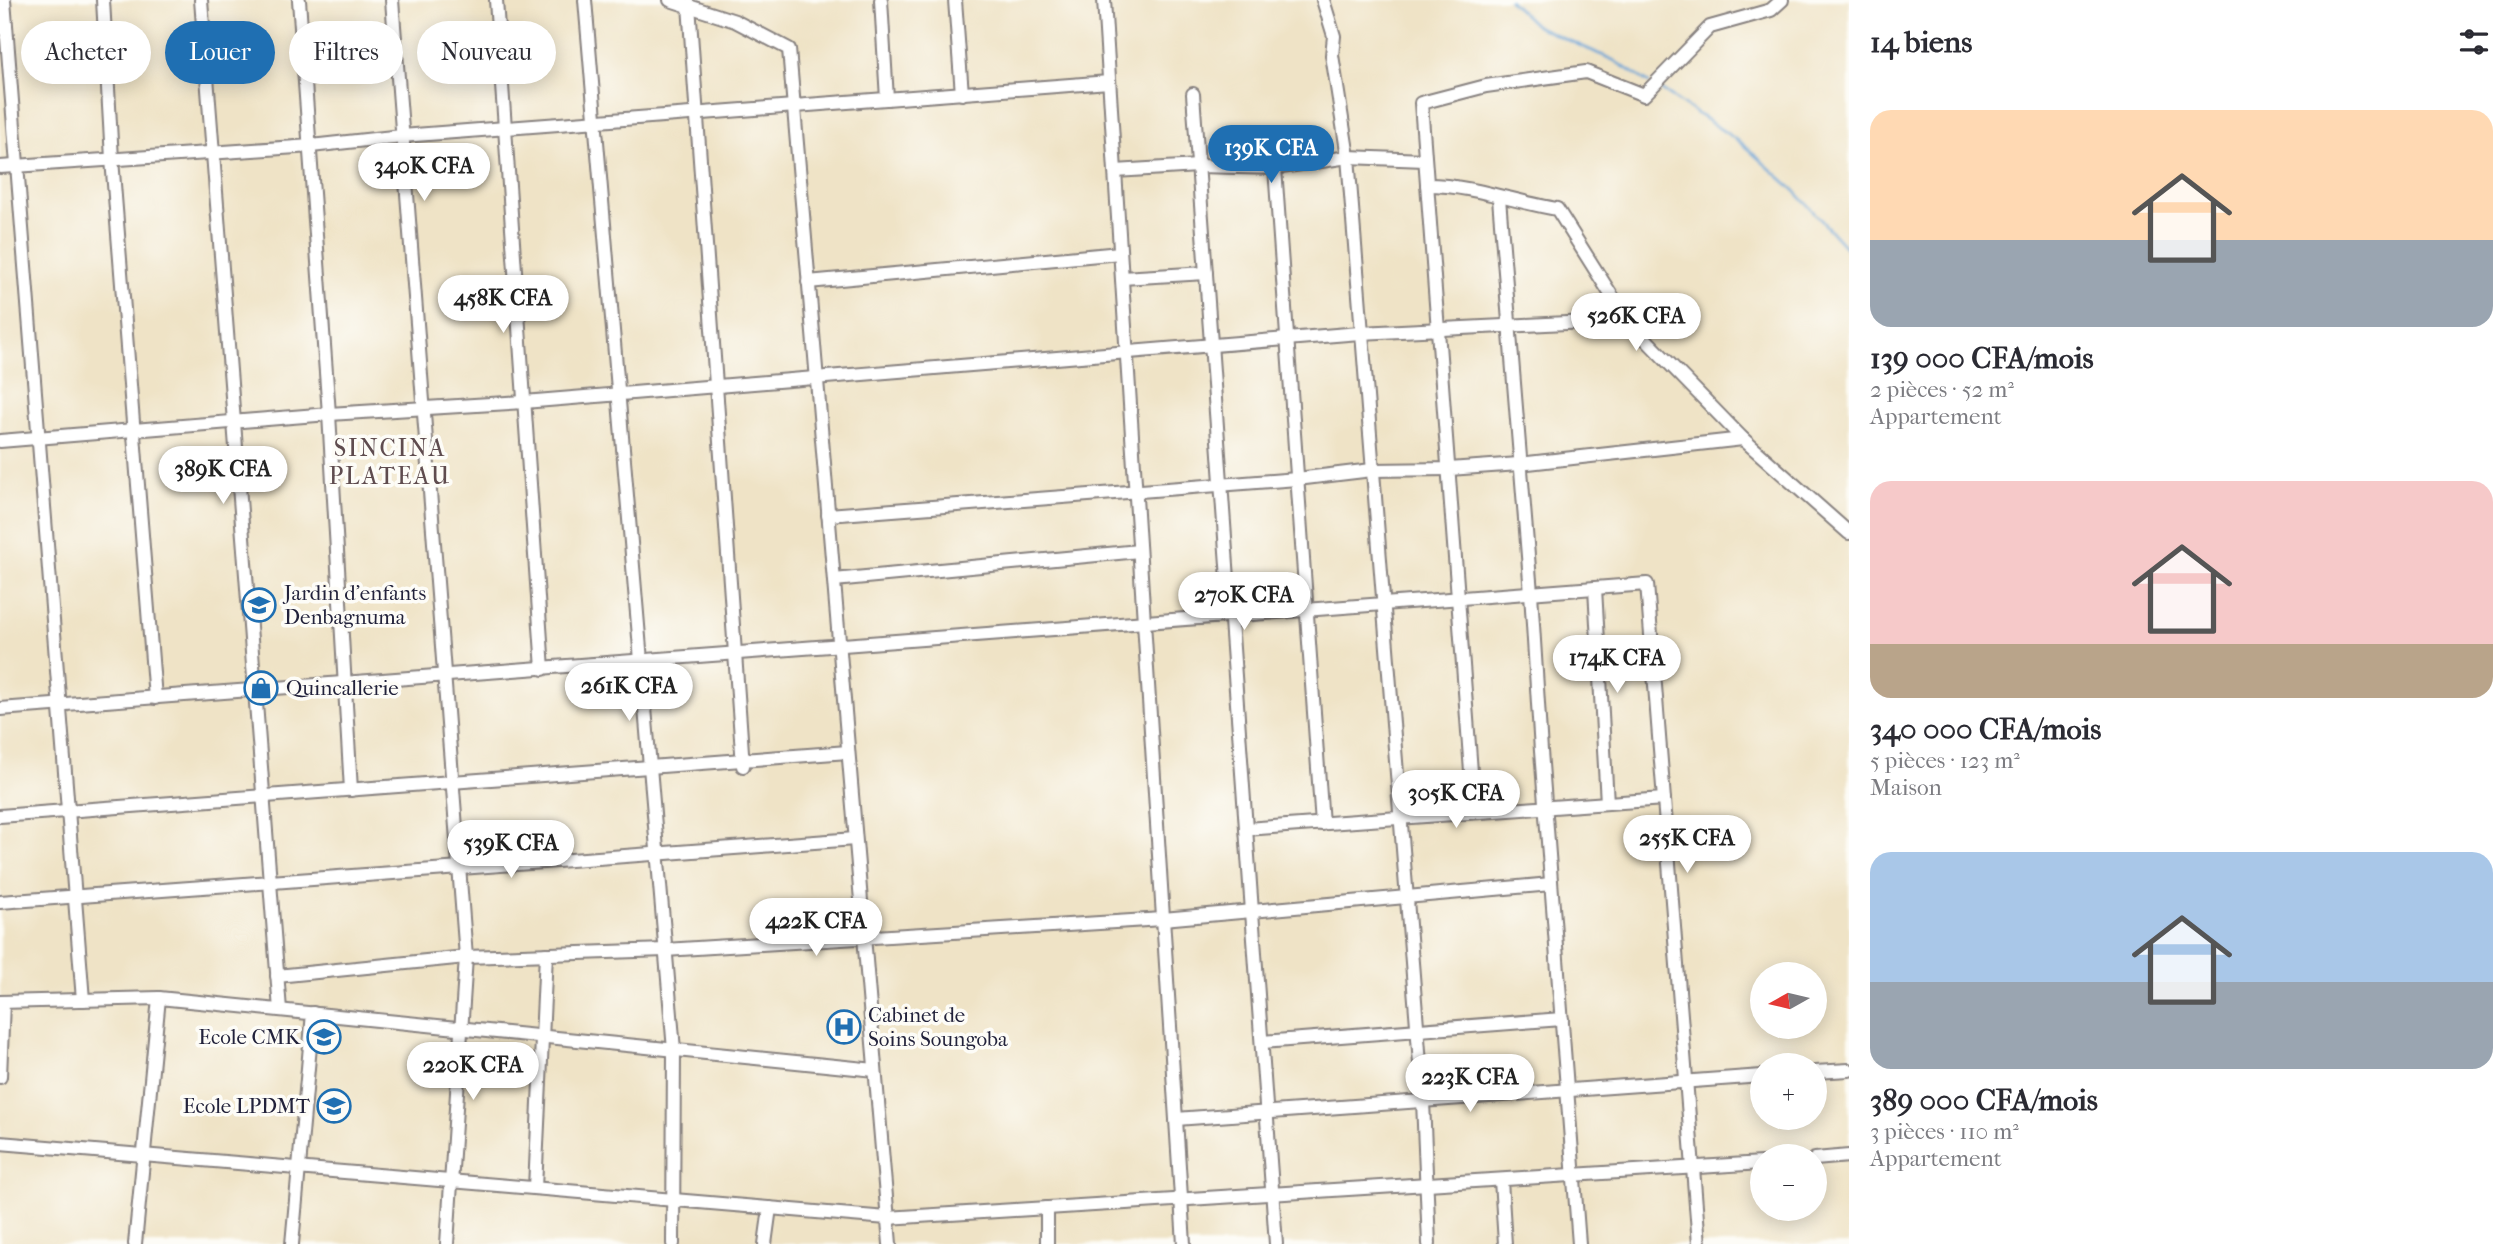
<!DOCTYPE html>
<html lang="fr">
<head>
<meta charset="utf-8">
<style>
  :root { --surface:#fff; --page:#f7f7f7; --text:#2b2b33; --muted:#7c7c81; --accent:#1f6fb2 }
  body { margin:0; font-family:"IM FELL French Canon",serif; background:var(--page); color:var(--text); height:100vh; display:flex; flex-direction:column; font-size:26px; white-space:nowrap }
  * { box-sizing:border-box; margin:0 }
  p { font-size:23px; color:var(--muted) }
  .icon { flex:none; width:38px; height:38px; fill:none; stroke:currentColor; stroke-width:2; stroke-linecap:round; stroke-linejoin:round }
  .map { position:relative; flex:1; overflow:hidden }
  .sheet { display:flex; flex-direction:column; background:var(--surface); width:665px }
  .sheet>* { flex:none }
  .top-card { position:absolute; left:21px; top:21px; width:665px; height:63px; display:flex; gap:14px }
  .needle { width:46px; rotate:262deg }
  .tools { position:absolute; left:1750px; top:962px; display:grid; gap:14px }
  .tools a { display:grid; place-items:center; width:77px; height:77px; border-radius:50%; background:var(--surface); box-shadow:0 4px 18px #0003; font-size:35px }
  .price { position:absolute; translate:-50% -60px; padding:0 16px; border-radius:24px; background:#fff; color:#222; font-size:23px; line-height:46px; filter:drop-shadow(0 2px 4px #0008) }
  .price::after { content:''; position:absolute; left:50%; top:42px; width:21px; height:16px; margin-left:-10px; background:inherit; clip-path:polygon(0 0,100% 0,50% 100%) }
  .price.active { background:var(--accent); color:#fff }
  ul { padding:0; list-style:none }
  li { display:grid; align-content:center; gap:14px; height:371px; padding:0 21px }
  li span { display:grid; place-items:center; height:217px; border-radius:21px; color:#555 }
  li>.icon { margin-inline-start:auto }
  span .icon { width:126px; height:126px; fill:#fffc; stroke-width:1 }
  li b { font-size:30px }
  h2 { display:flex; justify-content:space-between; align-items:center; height:84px; padding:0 21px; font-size:30px }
  .chip { padding:0 24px; border-radius:32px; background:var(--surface); box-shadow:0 4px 18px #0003; font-size:24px; line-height:63px }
  .chip.active { background:var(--accent); color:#fff }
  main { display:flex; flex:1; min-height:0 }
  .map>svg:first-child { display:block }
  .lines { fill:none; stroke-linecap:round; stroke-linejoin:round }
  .stream { stroke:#64a1d5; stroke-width:2.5 }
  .minor-casing { stroke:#888280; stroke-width:16 }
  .minor { stroke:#fff; stroke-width:12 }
  .labels { text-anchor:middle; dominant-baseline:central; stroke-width:7; stroke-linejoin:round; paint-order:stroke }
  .poi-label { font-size:21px; fill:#22223b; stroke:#fdfcf7; text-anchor:start }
  .quarter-label { font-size:24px; letter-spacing:2px; fill:#5f4c4f; stroke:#fdfcf7 }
</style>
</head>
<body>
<main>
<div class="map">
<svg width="1849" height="1244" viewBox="0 0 1849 1244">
  <rect width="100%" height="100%" fill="#fdfcf7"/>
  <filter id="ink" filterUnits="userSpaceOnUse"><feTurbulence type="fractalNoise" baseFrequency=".0143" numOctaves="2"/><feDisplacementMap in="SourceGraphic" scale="14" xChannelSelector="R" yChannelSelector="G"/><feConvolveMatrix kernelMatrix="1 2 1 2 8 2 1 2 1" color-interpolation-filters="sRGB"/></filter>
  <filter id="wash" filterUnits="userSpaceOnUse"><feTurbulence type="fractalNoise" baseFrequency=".00686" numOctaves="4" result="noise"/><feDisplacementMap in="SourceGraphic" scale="28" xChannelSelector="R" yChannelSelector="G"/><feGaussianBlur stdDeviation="1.57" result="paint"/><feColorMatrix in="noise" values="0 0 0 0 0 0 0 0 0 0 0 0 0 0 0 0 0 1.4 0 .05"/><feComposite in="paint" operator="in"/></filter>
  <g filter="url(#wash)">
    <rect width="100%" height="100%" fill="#efe3c6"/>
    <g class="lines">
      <g class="stream">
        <polyline points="1509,0 1536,26 1613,60 1649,83"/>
        <polyline points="1658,88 1740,142 1794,190 1849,251"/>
      </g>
    </g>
  </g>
  <g filter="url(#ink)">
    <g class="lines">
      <defs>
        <g id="minor">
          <polyline points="4,0 83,1000"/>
          <polyline points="103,0 112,159 155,698"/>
          <polyline points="201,0 280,1010"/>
          <polyline points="299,0 329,414 351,790"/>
          <polyline points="392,0 466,957 447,1244"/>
          <polyline points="496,0 543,669"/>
          <polyline points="585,0 674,1050 673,1244"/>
          <polyline points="670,0 735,21 789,49 890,1244"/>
          <polyline points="881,0 887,99"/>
          <polyline points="955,0 962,94"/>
          <polyline points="1104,0 1184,1244"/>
          <polyline points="1323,0 1334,36 1332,55 1348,157 1423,1101 1429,1244"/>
          <polyline points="689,5 743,766"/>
          <polyline points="1193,94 1276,1244"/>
          <polyline points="0,167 311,146 402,136 1109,82"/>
          <polyline points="1275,168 1322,824"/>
          <polyline points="1115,171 1198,166 1275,168 1348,157 1425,160"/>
          <path d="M1427,185C1471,185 1515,202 1557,209L1627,320L1743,439L1849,533"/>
          <polyline points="1499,198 1531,593 1541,751 1579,1244"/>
          <polyline points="1122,278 1206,273"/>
          <polyline points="808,282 1120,253"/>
          <polyline points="0,441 329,414 524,402 1360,333 1627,320"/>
          <polyline points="828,515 1297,479 1372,470 1449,469 1519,464 1743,439"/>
          <polyline points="834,580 1139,551"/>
          <polyline points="1595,588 1607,803"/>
          <polyline points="0,709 1647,584 1699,1244"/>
          <polyline points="1474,812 1421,103 1486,86 1586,72 1644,95 1710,27 1771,10 1782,0"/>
          <polyline points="0,816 848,752"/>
          <polyline points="1246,829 1664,799"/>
          <polyline points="0,902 855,839"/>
          <polyline points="277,976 466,957 665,950 1163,919 1551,884"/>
          <polyline points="0,1002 159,998 875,1070"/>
          <polyline points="1262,1042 1562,1019"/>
          <polyline points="1815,1072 1849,1070"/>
          <polyline points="0,1077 3,1002"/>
          <polyline points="1176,1119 1762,1076"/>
          <polyline points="0,1143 887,1218 1762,1163"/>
          <polyline points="1815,1159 1849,1156"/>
          <polyline points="1501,1180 1505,1244"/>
          <polyline points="535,1188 546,954"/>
          <polyline points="1047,1208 1047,1244"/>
          <polyline points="135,1244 159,998"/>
          <polyline points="292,1244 313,1013"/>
          <polyline points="765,1244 770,1208"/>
        </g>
      </defs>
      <use href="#minor" class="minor-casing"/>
      <use href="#minor" class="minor"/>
    </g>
  </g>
  <defs>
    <symbol id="school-ring" viewBox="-11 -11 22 22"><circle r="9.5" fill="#fdfcf7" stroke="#1f6fb2" stroke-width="1.5"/><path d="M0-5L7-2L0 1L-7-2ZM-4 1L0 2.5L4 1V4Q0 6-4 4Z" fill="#1f6fb2"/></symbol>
    <symbol id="shop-ring" viewBox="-11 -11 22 22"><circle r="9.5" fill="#fdfcf7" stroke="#1f6fb2" stroke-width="1.5"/><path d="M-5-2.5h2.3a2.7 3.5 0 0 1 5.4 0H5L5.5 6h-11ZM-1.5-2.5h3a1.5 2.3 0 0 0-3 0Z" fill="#1f6fb2"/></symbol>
    <symbol id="hospital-ring" viewBox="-11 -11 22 22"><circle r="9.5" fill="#fdfcf7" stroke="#1f6fb2" stroke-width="1.5"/><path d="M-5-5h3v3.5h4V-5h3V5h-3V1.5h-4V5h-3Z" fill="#1f6fb2"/></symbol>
  </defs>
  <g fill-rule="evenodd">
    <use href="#school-ring" x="240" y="586" width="38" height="38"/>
    <use href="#shop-ring" x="242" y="669" width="38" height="38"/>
    <use href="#hospital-ring" x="825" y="1008" width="38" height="38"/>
    <use href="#school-ring" x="305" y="1018" width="38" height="38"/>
    <use href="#school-ring" x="315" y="1087" width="38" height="38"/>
  </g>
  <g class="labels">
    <g class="poi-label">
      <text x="284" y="593">Jardin d'enfants<tspan x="284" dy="24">Denbagnuma</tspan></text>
      <text x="286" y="688">Quincallerie</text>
      <text x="868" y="1015">Cabinet de<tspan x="868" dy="24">Soins Soungoba</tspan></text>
      <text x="300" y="1037" text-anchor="end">Ecole CMK</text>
      <text x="310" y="1106" text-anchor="end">Ecole LPDMT</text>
    </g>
    <g class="quarter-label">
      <text x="390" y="448">SINCINA<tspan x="390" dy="28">PLATEAU</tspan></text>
    </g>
  </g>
</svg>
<div class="tools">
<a><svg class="needle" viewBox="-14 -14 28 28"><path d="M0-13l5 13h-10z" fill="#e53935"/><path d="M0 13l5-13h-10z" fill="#7c7c81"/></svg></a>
<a>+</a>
<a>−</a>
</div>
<b class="price active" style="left:1271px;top:185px">139K CFA</b>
<b class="price" style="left:424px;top:203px">340K CFA</b>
<b class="price" style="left:503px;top:335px">458K CFA</b>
<b class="price" style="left:1636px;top:353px">526K CFA</b>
<b class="price" style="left:223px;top:506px">389K CFA</b>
<b class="price" style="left:1244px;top:632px">270K CFA</b>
<b class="price" style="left:1617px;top:695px">174K CFA</b>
<b class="price" style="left:629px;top:723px">261K CFA</b>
<b class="price" style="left:1456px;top:830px">305K CFA</b>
<b class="price" style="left:1687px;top:875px">255K CFA</b>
<b class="price" style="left:511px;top:880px">539K CFA</b>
<b class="price" style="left:816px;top:958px">422K CFA</b>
<b class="price" style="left:473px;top:1102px">220K CFA</b>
<b class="price" style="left:1470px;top:1114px">223K CFA</b>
<div class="top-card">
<a class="chip">Acheter</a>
<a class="chip active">Louer</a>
<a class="chip">Filtres</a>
<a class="chip">Nouveau</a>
</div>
</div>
<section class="sheet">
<h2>14 biens<svg class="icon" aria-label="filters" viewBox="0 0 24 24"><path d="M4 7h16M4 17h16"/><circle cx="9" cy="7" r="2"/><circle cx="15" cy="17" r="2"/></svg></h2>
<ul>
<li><span style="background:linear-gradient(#ffd9b3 60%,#9aa5b1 0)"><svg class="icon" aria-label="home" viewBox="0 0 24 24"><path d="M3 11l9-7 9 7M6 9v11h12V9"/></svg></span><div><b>139 000 CFA/mois</b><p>2 pièces · 52 m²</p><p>Appartement</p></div></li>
<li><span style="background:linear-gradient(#f6c9c9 75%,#b9a48a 0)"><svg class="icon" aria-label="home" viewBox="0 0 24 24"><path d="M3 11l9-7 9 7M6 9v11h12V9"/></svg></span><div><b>340 000 CFA/mois</b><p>5 pièces · 123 m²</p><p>Maison</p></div></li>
<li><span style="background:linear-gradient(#a9c7e8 60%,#9aa5b1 0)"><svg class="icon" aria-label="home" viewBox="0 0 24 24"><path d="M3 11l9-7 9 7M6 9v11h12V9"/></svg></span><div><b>389 000 CFA/mois</b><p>3 pièces · 110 m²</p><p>Appartement</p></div></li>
</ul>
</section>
</main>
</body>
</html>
